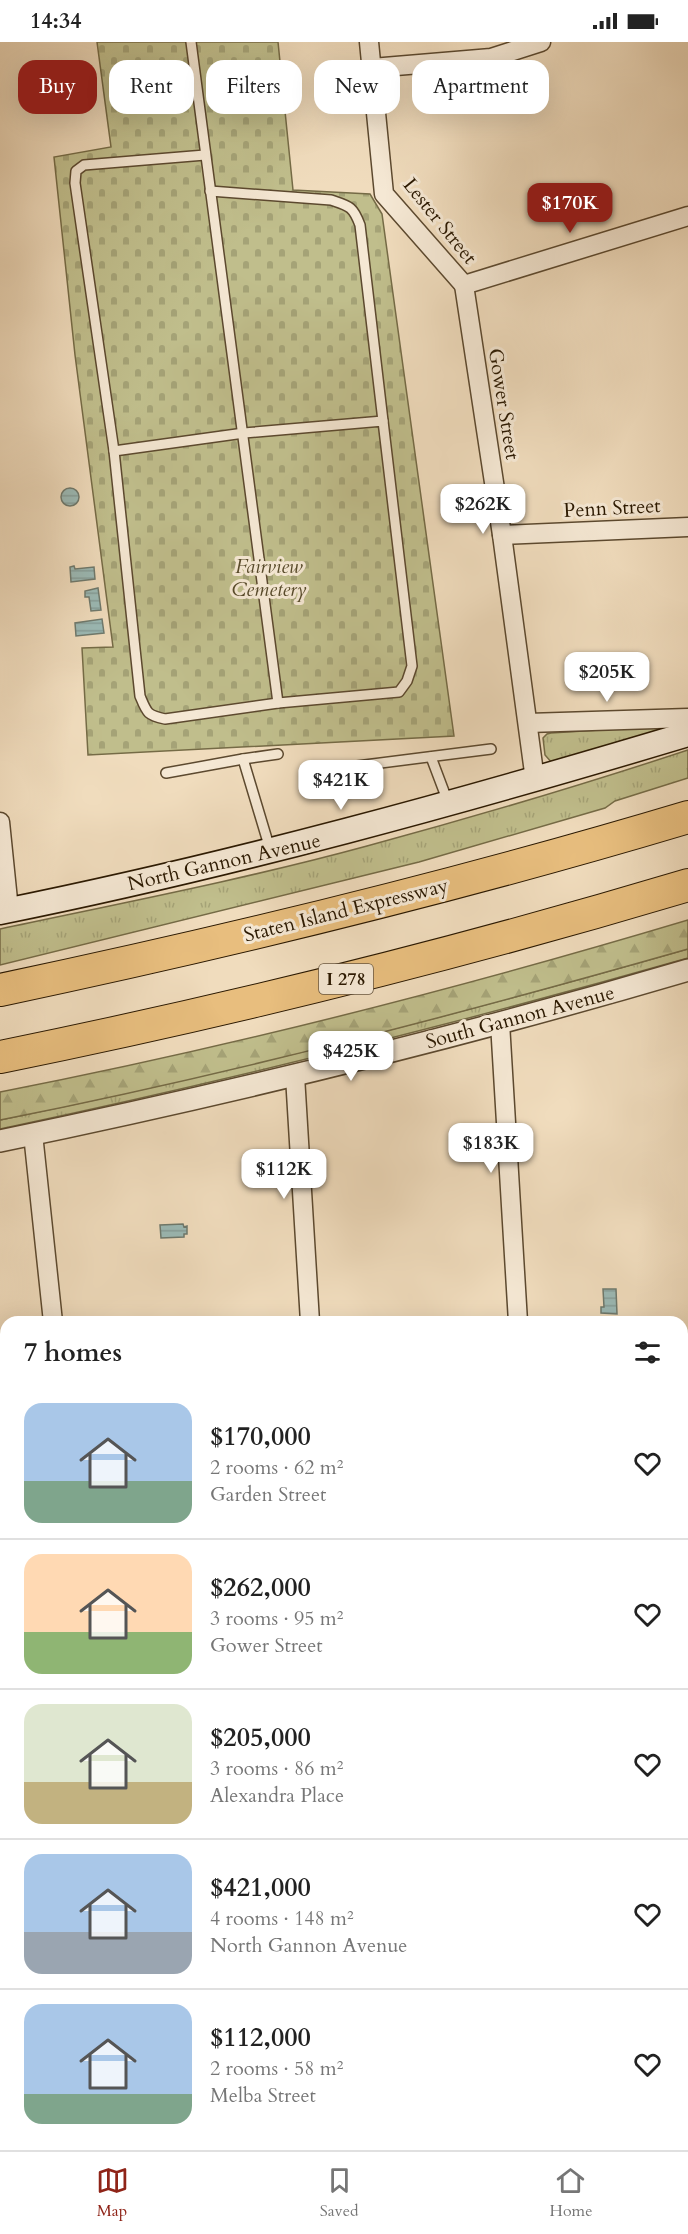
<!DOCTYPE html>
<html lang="en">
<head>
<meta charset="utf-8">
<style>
  :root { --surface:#fff; --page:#f2f2f2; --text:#222; --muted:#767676; --line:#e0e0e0; --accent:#8f2418 }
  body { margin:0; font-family:Cardo,serif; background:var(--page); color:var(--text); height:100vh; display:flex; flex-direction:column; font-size:22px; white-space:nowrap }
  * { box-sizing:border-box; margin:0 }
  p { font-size:20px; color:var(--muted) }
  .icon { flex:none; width:33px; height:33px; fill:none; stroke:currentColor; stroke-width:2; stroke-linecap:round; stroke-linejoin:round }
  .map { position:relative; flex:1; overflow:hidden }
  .side { position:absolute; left:0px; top:1274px; width:688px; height:836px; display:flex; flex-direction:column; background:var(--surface); border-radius:18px 18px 0 0; box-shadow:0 6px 24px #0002 }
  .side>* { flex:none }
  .banner { position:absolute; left:18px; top:18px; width:652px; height:54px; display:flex; gap:12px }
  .price { position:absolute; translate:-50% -51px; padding:0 14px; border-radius:12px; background:#fff; color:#222; font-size:20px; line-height:39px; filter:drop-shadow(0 2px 3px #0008) }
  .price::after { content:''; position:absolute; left:50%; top:36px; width:18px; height:14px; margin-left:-9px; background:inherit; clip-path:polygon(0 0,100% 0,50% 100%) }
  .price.current { background:var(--accent); color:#fff }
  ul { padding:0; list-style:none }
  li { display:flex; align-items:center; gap:18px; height:150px; padding:0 24px }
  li+li { border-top:2px solid var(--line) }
  li span { display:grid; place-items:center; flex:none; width:168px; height:120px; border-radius:18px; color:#555 }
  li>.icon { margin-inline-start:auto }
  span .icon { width:72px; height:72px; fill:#fffc; stroke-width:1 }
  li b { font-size:26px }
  h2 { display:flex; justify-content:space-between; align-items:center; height:72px; padding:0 24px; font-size:26px }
  .tag { padding:0 21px; border-radius:18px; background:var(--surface); box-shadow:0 6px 24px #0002; font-size:21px; line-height:54px }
  .tag.current { background:var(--accent); color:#fff }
  .status { display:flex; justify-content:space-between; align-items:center; height:42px; padding:0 30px; background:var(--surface); direction:ltr }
  .status svg { height:16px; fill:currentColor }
  .menu { display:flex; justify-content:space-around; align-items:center; height:84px; border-top:2px solid var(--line); background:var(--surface); font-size:16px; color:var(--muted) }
  .menu a { display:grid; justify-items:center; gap:3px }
  .menu .current { color:var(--accent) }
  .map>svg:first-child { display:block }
  .grass { fill:url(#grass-tufts); stroke:#756b46; stroke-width:1.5 }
  .forest { fill:url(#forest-firs); stroke:#756b46; stroke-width:1.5 }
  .cemetery { fill:url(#cemetery-stones); stroke:#756b46; stroke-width:1.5 }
  .water { fill:url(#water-rules); stroke:#6e796d; stroke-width:1.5 }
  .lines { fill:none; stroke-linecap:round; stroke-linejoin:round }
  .service-casing { stroke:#5c492f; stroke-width:12 }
  .minor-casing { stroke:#5c492f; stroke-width:21 }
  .tertiary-casing { stroke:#5c492f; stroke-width:24 }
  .secondary-casing { stroke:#2a1800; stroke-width:27 }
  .motorway-casing { stroke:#2a1800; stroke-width:34 }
  .service { stroke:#f5e8d4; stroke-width:9 }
  .minor { stroke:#f5e8d4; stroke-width:18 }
  .tertiary { stroke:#f5e8d4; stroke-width:21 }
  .secondary { stroke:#f5e8d4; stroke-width:24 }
  .motorway { stroke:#e8be7e; stroke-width:32 }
  .labels { text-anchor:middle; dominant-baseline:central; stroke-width:6; stroke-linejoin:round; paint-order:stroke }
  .shield { fill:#f5e8d4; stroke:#675640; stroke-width:1.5 }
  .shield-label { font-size:18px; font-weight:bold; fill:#2a1800 }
  .street-label { font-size:20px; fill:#2a1800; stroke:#f5e8d4 }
  .park-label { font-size:20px; font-style:italic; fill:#574a2a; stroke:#f5e8d4 }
</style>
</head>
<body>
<div class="status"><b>14:34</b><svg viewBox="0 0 49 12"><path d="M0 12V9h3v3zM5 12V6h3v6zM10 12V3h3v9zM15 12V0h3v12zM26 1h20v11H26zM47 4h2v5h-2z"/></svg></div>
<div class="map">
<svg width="688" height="2108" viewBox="0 0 688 2108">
  <defs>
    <pattern id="grass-tufts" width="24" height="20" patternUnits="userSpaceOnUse" patternTransform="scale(1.5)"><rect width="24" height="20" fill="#c0be8c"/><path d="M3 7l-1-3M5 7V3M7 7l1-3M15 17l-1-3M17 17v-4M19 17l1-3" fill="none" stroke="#a5a377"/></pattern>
    <pattern id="forest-firs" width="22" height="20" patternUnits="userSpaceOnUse" patternTransform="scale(1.5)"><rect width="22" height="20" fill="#c0be8c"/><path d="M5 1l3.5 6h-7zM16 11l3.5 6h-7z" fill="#a5a377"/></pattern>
    <pattern id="cemetery-stones" width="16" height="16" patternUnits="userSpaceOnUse" patternTransform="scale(1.5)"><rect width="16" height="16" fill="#c0be8c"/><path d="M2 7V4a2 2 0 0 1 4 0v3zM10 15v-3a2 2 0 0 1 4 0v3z" fill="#a5a377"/></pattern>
    <pattern id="water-rules" width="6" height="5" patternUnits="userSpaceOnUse" patternTransform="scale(1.5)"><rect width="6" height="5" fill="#9bbab6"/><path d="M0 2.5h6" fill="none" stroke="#869f9b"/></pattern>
  </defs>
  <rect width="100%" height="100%" fill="#f0dcbd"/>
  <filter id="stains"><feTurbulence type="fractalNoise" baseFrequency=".00333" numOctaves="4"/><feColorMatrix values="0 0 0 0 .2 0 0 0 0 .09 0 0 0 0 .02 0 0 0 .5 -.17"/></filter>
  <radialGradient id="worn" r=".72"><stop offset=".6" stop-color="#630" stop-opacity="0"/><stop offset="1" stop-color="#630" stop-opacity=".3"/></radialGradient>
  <g class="grass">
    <polygon points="665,684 671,685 552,721 545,713 543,696 547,692 551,691"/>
    <path d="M688,708V736L615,759L605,766L419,820L0,923V887C122,861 246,837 367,804C474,775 582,743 688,708Z"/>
    <path d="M688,907V916C460,981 232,1038 0,1087V1078C232,1031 460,972 688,907Z"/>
  </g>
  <path class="forest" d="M688,878V907C460,972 232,1032 0,1078V1050C232,1005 461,946 688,878Z"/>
  <polygon class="cemetery" points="97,0 278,0 293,148 370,152 382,172 454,694 88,713 82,606 113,605 75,313 54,115 111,105"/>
  <g class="water">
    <circle cx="70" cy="455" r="9"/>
    <polygon points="74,524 75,527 94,525 95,537 71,540 70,525"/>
    <polygon points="98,546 101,568 91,569 89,555 85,555 85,549"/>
    <polygon points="102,577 104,591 76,594 75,581"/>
    <polygon points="183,1182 184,1185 187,1184 187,1192 184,1192 184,1195 161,1196 160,1183"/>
    <polygon points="603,1247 616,1247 617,1272 601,1271 601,1265 604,1265"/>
  </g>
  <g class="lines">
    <defs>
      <g id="service">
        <polyline points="191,0 278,661"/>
        <path d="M210,149L331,158C349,164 353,164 360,183L383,379"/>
        <path d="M383,379L412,624L407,639L399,650L278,661L165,677C147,673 147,671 140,654L114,409L244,391Z"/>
        <polyline points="114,409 75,141 76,129 84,123 205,113"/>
        <polyline points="431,715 448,760"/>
        <polyline points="243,717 278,712"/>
        <polyline points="357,724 491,707"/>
        <polyline points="166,731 243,717 270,807"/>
      </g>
      <g id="minor">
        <polyline points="369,0 384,152 464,243"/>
        <polyline points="372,26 491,16 541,0"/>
        <polyline points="464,243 502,493 535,738"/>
        <polyline points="464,243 688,174"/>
        <polyline points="502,493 688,485"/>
        <polyline points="528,681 688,676"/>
        <polyline points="0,780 9,868"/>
        <polyline points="500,981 518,1280"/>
        <polyline points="295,1034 310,1280"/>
        <polyline points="33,1092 53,1280"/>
        <polyline points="682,1671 688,1670"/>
        <polyline points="0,1731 6,1730"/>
        <polyline points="144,2103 144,2108"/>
        <polyline points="361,2103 361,2108"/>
        <polyline points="568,2103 569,2108"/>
      </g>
      <path id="tertiary" d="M0,1099C232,1051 461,995 688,928"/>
      <path id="secondary" d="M0,870C233,823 461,760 688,692"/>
      <g id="motorway">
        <path d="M0,948C232,899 461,843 688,775"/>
        <path d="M0,1015C232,968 461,911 688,843"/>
      </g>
    </defs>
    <use href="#service" class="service-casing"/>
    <use href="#minor" class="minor-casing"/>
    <use href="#tertiary" class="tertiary-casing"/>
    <use href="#secondary" class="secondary-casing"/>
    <use href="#motorway" class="motorway-casing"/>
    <use href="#service" class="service"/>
    <use href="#minor" class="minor"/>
    <use href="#tertiary" class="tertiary"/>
    <use href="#secondary" class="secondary"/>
    <use href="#motorway" class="motorway"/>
  </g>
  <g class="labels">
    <rect class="shield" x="319" y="922" width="54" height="30" rx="4.5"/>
    <g class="shield-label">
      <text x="346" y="937">I 278</text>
    </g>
    <g class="street-label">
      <text transform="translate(440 179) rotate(51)">Lester Street</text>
      <text transform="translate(504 362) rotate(81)">Gower Street</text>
      <text transform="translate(612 466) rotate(-3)">Penn Street</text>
      <text transform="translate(224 820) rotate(-13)">North Gannon Avenue</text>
      <text transform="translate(346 868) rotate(-14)">Staten Island Expressway</text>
      <text transform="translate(520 975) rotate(-15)">South Gannon Avenue</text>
    </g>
    <g class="park-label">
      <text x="269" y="524">Fairview<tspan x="269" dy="23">Cemetery</tspan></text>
    </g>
  </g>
  <rect width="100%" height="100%" filter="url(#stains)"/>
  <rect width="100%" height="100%" fill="url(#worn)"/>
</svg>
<b class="price current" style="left:570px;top:192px">$170K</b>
<b class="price" style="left:483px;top:493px">$262K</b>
<b class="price" style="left:607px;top:661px">$205K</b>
<b class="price" style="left:341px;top:769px">$421K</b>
<b class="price" style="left:351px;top:1040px">$425K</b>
<b class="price" style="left:491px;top:1132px">$183K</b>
<b class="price" style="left:284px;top:1158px">$112K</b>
<div class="banner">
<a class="tag current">Buy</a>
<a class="tag">Rent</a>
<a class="tag">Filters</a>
<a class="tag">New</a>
<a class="tag">Apartment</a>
</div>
<section class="side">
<h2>7 homes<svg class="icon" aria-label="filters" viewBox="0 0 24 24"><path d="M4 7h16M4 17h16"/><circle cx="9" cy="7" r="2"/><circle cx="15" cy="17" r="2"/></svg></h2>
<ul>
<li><span style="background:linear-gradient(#a9c7e8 65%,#7fa58c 0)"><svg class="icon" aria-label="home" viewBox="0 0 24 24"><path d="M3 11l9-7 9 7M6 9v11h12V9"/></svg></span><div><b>$170,000</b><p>2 rooms · 62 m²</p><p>Garden Street</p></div><svg class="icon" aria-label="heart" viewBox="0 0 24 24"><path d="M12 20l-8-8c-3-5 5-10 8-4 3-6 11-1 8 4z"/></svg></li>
<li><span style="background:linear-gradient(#ffd9b3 65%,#8fb573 0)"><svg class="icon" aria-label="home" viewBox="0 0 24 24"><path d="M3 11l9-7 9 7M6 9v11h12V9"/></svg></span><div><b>$262,000</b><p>3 rooms · 95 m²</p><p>Gower Street</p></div><svg class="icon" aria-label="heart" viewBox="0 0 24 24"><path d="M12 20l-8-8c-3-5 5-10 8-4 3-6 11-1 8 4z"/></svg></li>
<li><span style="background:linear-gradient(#dfe7d0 65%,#c2b280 0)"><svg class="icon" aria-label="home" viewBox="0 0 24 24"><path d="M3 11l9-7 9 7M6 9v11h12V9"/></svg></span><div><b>$205,000</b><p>3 rooms · 86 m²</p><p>Alexandra Place</p></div><svg class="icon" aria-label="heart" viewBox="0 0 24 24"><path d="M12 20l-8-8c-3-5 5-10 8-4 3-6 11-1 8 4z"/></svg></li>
<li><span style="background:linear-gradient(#a9c7e8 65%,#9aa5b1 0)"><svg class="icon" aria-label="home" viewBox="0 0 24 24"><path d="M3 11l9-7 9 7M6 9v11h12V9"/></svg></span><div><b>$421,000</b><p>4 rooms · 148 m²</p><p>North Gannon Avenue</p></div><svg class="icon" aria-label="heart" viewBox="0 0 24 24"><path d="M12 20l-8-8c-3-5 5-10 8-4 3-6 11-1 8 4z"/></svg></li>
<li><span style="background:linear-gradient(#a9c7e8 75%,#7fa58c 0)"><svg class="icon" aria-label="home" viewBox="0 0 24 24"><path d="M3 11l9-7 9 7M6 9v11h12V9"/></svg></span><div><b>$112,000</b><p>2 rooms · 58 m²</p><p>Melba Street</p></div><svg class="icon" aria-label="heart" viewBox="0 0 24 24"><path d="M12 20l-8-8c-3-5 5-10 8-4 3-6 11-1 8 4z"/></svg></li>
</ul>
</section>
</div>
<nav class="menu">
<a class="current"><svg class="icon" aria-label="map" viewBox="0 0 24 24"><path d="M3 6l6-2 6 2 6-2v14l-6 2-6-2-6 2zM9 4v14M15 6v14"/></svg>Map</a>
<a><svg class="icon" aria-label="saved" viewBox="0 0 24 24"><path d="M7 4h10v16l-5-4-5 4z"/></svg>Saved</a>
<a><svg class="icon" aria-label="home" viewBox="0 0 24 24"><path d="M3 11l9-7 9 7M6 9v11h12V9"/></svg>Home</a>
</nav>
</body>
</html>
